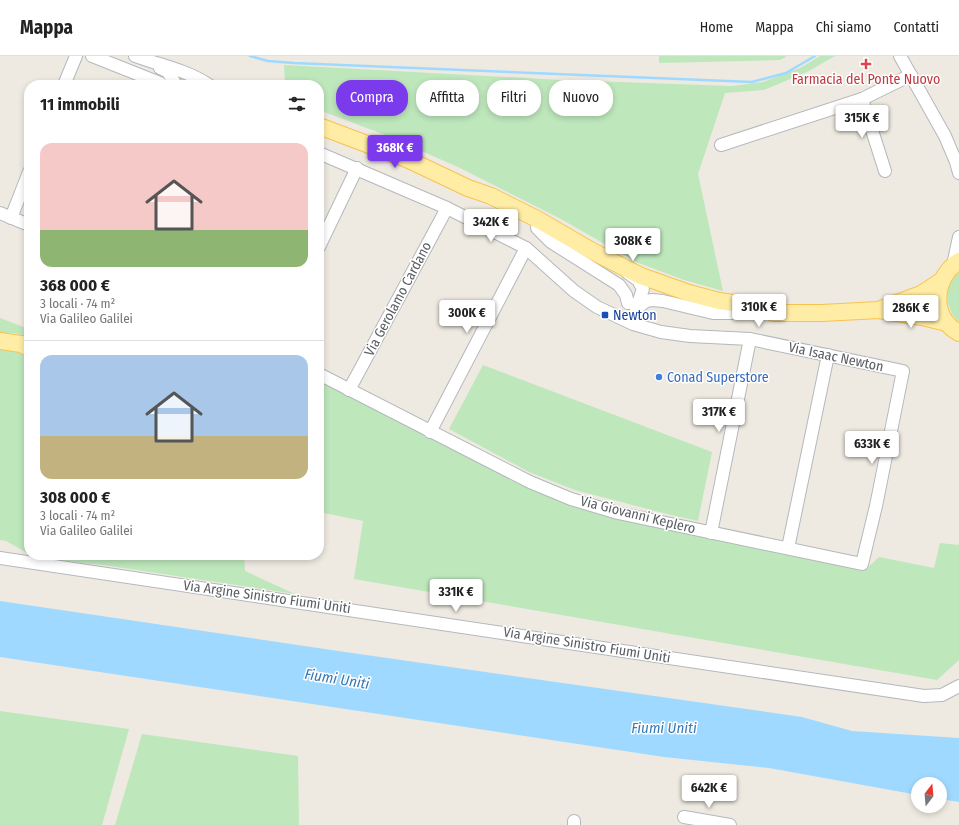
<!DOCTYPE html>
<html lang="it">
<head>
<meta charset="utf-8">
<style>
  :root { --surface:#fff; --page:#f6f6f6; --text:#222; --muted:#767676; --line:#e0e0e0; --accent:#7c3aed }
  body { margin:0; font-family:"Fira Sans Condensed",sans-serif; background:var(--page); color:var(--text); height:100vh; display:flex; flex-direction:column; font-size:15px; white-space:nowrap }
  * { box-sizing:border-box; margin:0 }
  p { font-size:13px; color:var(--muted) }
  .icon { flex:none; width:22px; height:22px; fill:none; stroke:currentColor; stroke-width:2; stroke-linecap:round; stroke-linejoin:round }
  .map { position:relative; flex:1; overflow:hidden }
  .sheet { position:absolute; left:24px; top:24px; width:300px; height:480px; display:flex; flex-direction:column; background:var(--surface); border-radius:16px; box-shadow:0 2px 6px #0003 }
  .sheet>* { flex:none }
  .top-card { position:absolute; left:336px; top:24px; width:380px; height:36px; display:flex; gap:8px }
  .needle { width:26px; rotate:16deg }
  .tools { position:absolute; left:911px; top:721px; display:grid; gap:8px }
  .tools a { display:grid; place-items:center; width:36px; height:36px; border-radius:50%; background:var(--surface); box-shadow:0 2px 6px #0003; font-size:20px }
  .price { position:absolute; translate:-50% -34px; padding:0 9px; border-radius:4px; background:#fff; color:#222; font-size:13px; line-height:26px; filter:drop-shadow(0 1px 2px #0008) }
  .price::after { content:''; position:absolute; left:50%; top:24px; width:12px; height:9px; margin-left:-6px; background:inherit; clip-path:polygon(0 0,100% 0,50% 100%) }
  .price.active { background:var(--accent); color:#fff }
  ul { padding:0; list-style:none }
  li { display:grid; align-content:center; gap:8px; height:212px; padding:0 16px }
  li+li { border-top:1px solid var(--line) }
  li span { display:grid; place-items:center; height:124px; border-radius:12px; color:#555 }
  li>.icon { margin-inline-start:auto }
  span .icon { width:72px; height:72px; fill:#fffc; stroke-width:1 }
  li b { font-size:17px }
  h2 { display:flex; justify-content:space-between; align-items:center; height:48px; padding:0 16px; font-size:17px }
  .chip { padding:0 14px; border-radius:16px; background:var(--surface); box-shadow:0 2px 6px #0003; font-size:14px; line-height:36px }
  .chip.active { background:var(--accent); color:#fff }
  header { display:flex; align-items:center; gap:24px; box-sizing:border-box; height:56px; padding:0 20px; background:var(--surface); border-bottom:1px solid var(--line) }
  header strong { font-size:19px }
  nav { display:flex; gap:22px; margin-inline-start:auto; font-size:14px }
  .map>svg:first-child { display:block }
  .green { fill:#bee7bc }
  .water { fill:#a0d9ff }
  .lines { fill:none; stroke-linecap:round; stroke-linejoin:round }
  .stream { stroke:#a0d9ff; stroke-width:2.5 }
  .minor-casing { stroke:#b4b8bd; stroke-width:14 }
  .major-casing { stroke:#f8c250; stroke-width:18 }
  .minor { stroke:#fff; stroke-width:12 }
  .major { stroke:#ffeda5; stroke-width:16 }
  .health-dot { fill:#e0444e; stroke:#fff; stroke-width:1.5 }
  .transit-dot { fill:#1a4fb4; stroke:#fff; stroke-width:1.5 }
  .shop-dot { fill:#3f7fe0; stroke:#fff; stroke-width:1.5 }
  .labels { text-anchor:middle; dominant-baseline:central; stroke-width:3; stroke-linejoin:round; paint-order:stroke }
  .health-label { font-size:14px; fill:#be3a42; stroke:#fff }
  .street-label { font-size:14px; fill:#5a5e63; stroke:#fff }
  .transit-label { font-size:14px; fill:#164399; stroke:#fff; text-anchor:start }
  .shop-label { font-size:14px; fill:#366cbe; stroke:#fff; text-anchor:start }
  .water-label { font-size:15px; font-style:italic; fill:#397ab6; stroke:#fff }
</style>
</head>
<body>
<header>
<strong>Mappa</strong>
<nav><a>Home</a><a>Mappa</a><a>Chi siamo</a><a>Contatti</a></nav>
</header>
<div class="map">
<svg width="959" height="769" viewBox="0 0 959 769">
  <rect width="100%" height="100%" fill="#eeeae1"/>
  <g class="green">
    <polygon points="659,0 785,0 786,1 780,4 659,7"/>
    <polygon points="820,0 835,0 807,16 764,34 725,37 698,118 723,235 684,224 636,206 561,163 460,112 388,80 319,54 319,29 285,29 284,9 562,24 732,30 763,26 800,12"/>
    <polygon points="173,16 200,28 180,29"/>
    <path d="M959,216V266C945,253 942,229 959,216Z"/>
    <polygon points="0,262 29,273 29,280 13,277 0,277"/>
    <polygon points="0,292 21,297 29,300 29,498 6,485 0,484"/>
    <polygon points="483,309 712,396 698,465 667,458 575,434 529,416 449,373"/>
    <polygon points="319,323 430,382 552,441 612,461 865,514 879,501 934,512 940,487 959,489 959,604 937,624 354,523 363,465 319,456"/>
    <polygon points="34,499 244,499 245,515 295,538 110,510 49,503"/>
    <polygon points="0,655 129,673 102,769 0,769"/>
    <polygon points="142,678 298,700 299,769 115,769"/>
  </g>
  <polygon class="water" points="0,545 345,596 802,661 852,675 959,682 959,746 940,743 940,728 918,728 918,739 769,712 664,701 0,601"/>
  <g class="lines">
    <polyline class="stream" points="250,0 268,5 294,7 752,26 786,17 815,0"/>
    <defs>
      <g id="minor">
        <polyline points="92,0 160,27 162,29"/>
        <path d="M135,0C159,9 187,14 209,29"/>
        <polyline points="900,0 945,80 956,106 959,117"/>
        <polyline points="160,12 168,16 176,29"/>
        <polyline points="64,29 76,0"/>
        <polyline points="862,43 885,115"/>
        <polyline points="721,89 862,43 911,19"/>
        <polyline points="319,97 447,152 526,192 574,235 597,251 633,268 661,276 690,280 750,283 903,315 876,450 862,508 618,457 571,443 530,426 319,318"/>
        <polyline points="0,157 29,169"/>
        <polyline points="11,162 29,116"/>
        <polyline points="537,172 551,186 619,229 626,239 628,247"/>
        <polyline points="319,191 357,112"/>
        <polyline points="953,209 959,181"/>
        <polyline points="628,217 638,224 643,233 636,253"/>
        <polyline points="636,253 646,245 652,244 663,245 713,257 737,257"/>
        <polyline points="349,334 447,152"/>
        <polyline points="430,376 526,192"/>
        <polyline points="711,477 750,283"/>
        <polyline points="788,492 828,299"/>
        <polyline points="0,502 924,640 942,639 959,630"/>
        <polyline points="684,761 730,769"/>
        <polyline points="574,765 574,769"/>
      </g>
      <g id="major">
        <polyline points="319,70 409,104 468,132 491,140 537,163 592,195 641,220 689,237 719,245 749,249 783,257"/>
        <path d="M959,205C933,222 930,261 959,277"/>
        <polyline points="881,253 921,238 941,225"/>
        <polyline points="773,257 822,257 879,254 922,261 947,267"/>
        <polyline points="0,285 21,288 29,292"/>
      </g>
    </defs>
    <use href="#minor" class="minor-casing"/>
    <use href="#major" class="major-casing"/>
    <use href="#minor" class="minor"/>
    <use href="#major" class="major"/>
  </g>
  <path class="health-dot" d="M864 2h4v4h4v4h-4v4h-4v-4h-4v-4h4z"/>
  <rect class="transit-dot" x="601" y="255" width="8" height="8" rx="2"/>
  <circle class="shop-dot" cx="659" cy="321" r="4"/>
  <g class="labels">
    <g class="health-label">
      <text x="866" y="23">Farmacia del Ponte Nuovo</text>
    </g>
    <g class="street-label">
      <text transform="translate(398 243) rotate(-62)">Via Gerolamo Cardano</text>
      <text transform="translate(836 301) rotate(12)">Via Isaac Newton</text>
      <text transform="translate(638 459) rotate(14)">Via Giovanni Keplero</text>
      <text transform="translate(267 541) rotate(8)">Via Argine Sinistro Fiumi Uniti</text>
      <text transform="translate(587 589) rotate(9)">Via Argine Sinistro Fiumi Uniti</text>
    </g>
    <g class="transit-label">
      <text x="613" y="259">Newton</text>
    </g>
    <g class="shop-label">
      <text x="667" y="321">Conad Superstore</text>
    </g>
    <g class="water-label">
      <text transform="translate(337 623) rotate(9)">Fiumi Uniti</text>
      <text x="664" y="672">Fiumi Uniti</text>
    </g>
  </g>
</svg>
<div class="tools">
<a><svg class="needle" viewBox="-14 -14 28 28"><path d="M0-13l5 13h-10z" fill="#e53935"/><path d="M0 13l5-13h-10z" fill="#767676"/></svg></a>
</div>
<b class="price" style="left:862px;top:83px">315K €</b>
<b class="price active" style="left:395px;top:113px">368K €</b>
<b class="price" style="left:491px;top:187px">342K €</b>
<b class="price" style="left:633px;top:206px">308K €</b>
<b class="price" style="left:759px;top:272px">310K €</b>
<b class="price" style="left:911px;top:273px">286K €</b>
<b class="price" style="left:467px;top:278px">300K €</b>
<b class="price" style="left:719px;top:377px">317K €</b>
<b class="price" style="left:872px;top:409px">633K €</b>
<b class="price" style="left:456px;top:557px">331K €</b>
<b class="price" style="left:709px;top:753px">642K €</b>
<div class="top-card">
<a class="chip active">Compra</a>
<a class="chip">Affitta</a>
<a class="chip">Filtri</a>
<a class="chip">Nuovo</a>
</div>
<section class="sheet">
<h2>11 immobili<svg class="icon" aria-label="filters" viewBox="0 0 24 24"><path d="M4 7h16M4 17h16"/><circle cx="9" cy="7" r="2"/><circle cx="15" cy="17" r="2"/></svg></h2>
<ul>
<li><span style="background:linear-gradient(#f6c9c9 70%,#8fb573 0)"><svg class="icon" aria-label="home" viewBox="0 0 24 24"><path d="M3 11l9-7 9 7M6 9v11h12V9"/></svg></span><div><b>368 000 €</b><p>3 locali · 74 m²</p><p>Via Galileo Galilei</p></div></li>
<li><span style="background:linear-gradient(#a9c7e8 65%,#c2b280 0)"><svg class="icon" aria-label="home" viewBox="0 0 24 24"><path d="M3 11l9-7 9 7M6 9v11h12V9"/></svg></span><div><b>308 000 €</b><p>3 locali · 74 m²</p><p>Via Galileo Galilei</p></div></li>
</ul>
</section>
</div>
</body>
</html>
